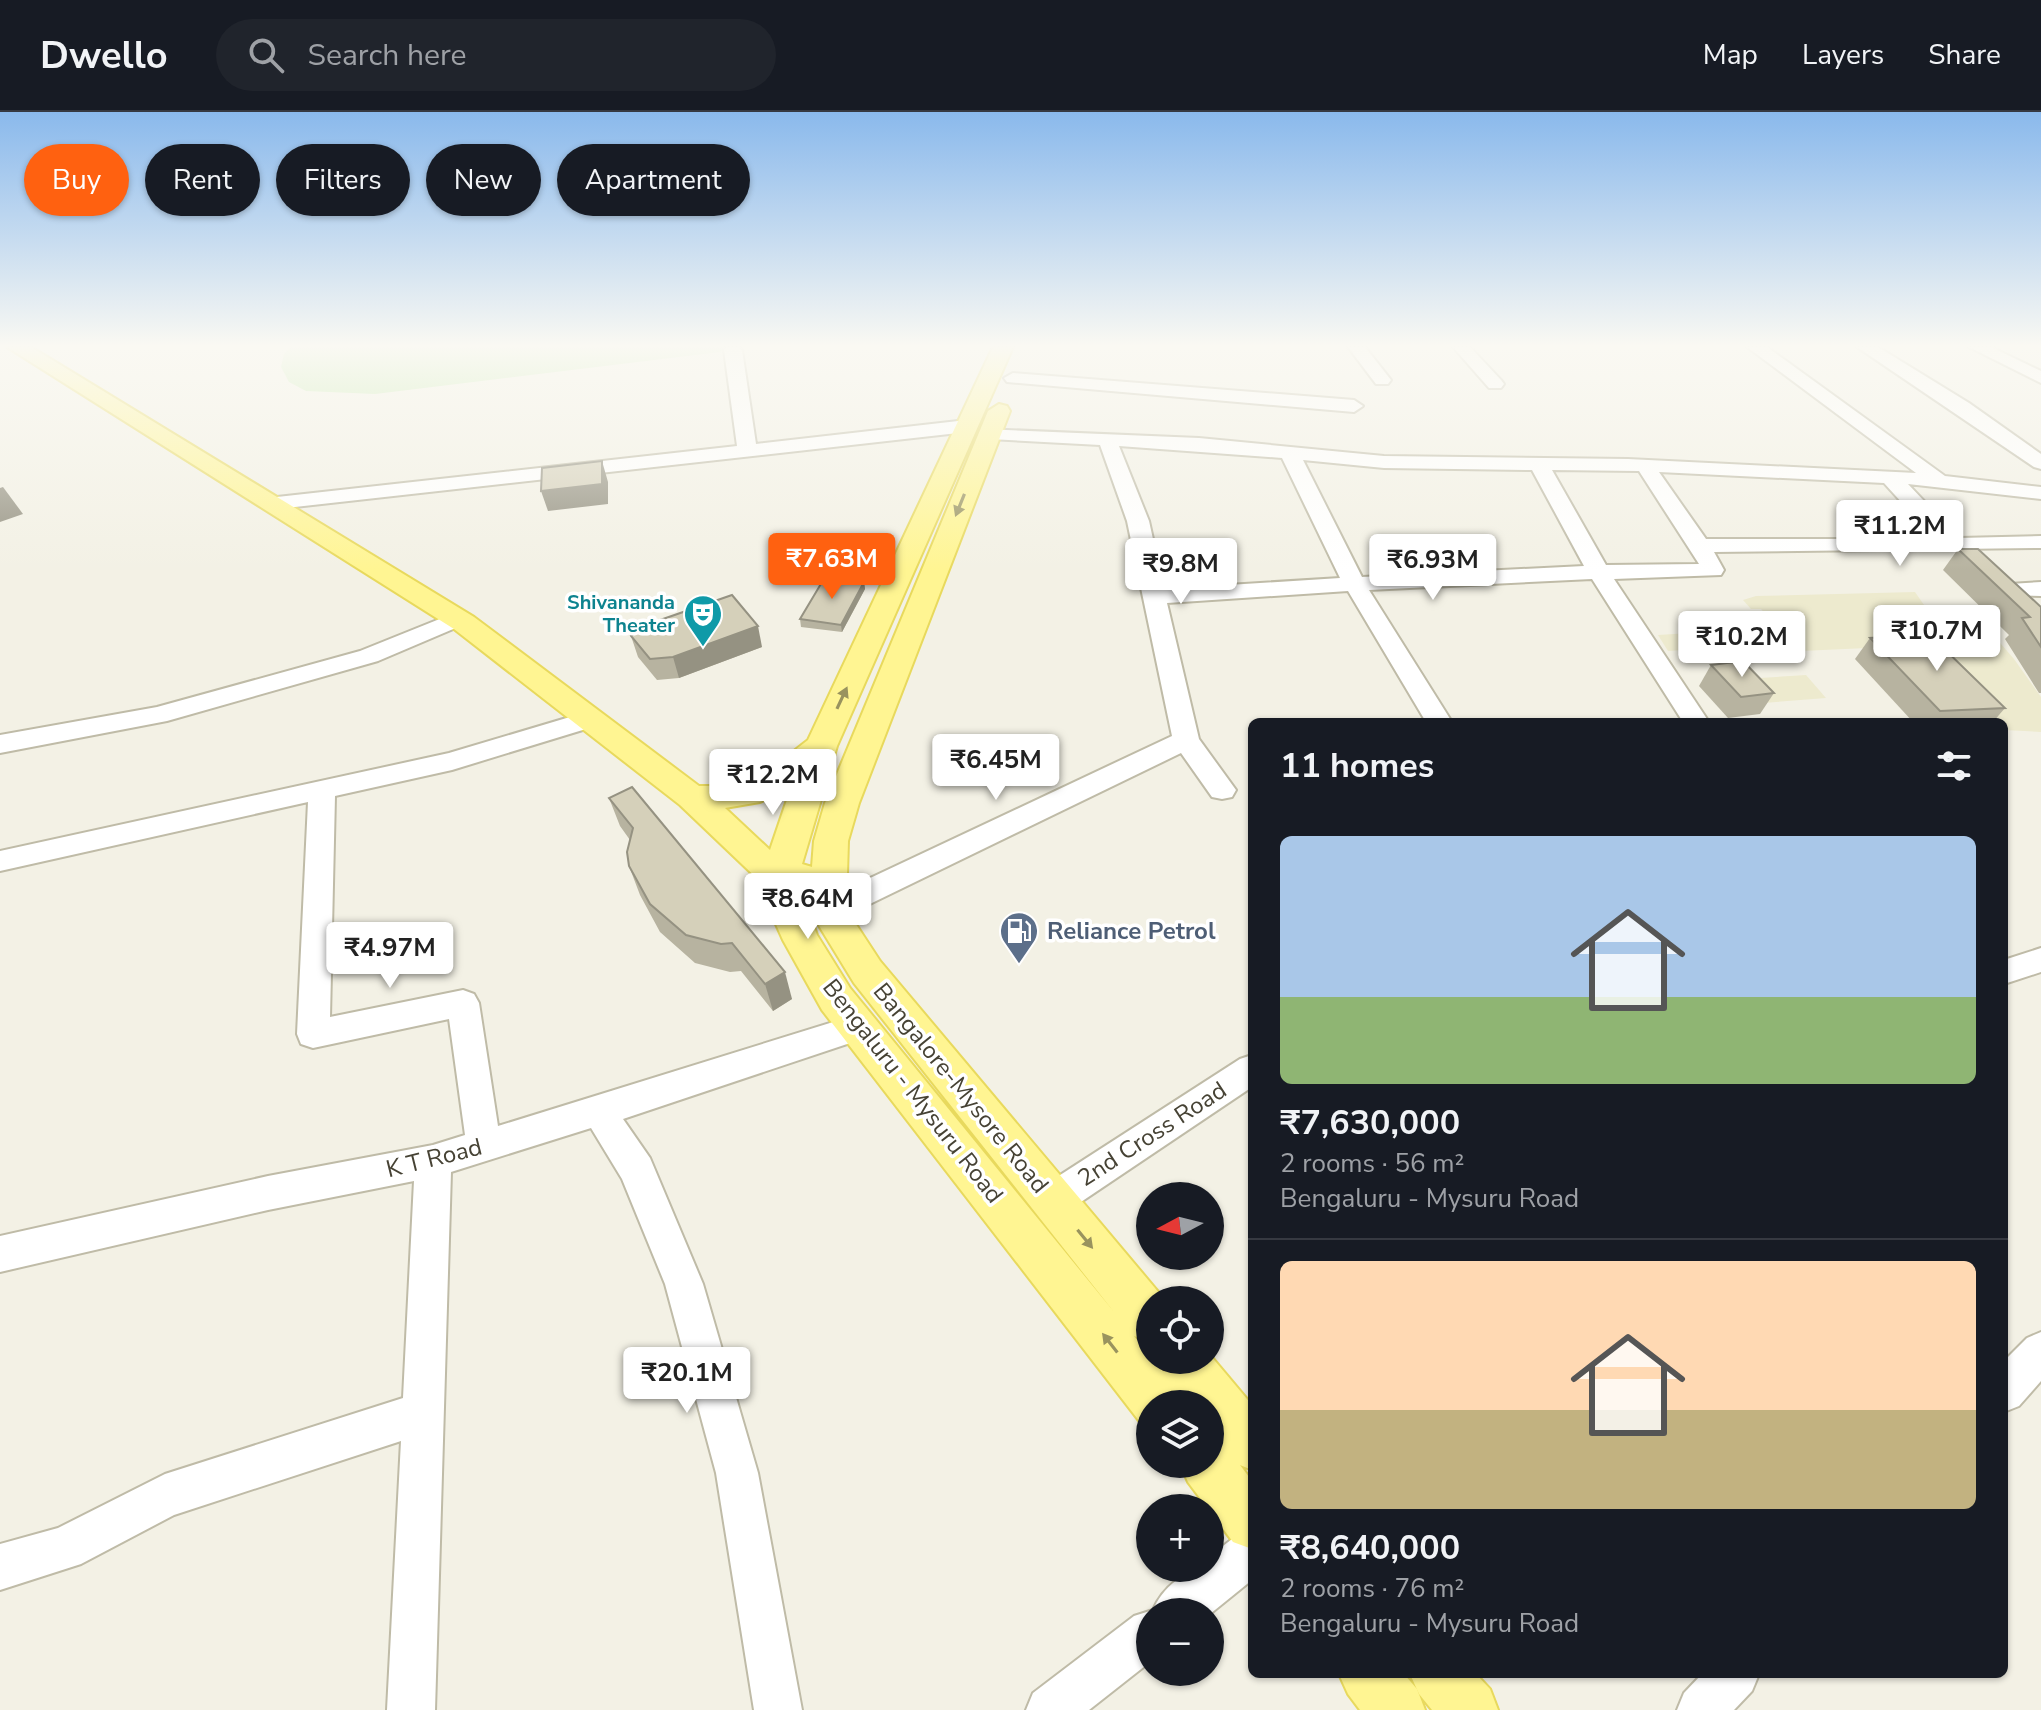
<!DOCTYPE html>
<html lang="en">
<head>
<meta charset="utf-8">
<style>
  :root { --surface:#171b24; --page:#20242c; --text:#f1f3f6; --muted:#9ea1a6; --line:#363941; --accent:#ff6110 }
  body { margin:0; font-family:"Nunito Sans",sans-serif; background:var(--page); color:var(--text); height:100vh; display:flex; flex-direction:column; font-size:30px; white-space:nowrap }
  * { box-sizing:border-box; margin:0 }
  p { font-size:26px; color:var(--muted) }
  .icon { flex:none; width:44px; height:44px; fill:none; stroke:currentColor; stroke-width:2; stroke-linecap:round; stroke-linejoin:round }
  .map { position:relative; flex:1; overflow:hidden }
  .drawer { position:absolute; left:1248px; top:606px; width:760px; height:960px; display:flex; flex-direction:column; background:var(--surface); border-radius:12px; box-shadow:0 2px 6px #0004 }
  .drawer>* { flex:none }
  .banner { position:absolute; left:24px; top:32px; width:760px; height:72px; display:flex; gap:16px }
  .needle { width:52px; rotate:263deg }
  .controls { position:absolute; left:1136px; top:1070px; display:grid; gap:16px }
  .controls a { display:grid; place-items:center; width:88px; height:88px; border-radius:50%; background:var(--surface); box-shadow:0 2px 6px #0004; font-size:40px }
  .price { position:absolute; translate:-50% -68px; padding:0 18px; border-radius:8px; background:#fff; color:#222; font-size:26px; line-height:52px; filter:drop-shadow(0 2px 4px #0008) }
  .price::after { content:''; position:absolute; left:50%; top:48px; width:24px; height:18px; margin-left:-12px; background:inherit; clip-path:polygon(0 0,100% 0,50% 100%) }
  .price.on { background:var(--accent); color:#fff }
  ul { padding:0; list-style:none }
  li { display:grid; align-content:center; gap:16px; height:424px; padding:0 32px }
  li+li { border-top:2px solid var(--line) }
  li span { display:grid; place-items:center; height:248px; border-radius:12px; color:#555 }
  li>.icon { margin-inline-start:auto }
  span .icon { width:144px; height:144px; fill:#fffc; stroke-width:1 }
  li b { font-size:34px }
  h2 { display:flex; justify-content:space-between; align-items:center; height:96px; padding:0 32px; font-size:34px }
  .chip { padding:0 28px; border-radius:36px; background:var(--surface); box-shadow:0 2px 6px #0004; font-size:28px; line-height:72px }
  .chip.on { background:var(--accent); color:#fff }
  header { display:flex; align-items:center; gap:48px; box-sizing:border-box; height:112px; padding:0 40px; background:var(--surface); border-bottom:2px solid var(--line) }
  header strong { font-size:38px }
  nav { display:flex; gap:44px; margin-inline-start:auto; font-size:28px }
  .search { width:560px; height:72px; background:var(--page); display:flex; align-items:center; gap:20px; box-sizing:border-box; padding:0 28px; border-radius:44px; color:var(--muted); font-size:30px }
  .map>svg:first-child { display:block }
  .education { fill:#edeace }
  .green { fill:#c2e9ab }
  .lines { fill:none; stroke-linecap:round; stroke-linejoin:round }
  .minor-casing { stroke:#bfbba7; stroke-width:4 }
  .major-casing { stroke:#e8d95d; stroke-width:4 }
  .minor { fill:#fff; fill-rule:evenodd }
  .major { fill:#fff592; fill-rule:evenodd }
  .wall { fill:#b7b3a0 }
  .shaded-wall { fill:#959282 }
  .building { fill:#d5d0ba; stroke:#959282; stroke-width:2 }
  .oneway { fill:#99935e }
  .labels { text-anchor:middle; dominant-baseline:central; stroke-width:7; stroke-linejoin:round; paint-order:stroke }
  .far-culture-label { font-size:20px; font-weight:bold; fill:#0d838f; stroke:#fff; text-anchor:end }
  .service-label { font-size:24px; font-weight:bold; fill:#4e5e75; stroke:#fff; text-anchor:start }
  .street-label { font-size:24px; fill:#464234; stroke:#fff }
</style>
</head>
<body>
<header>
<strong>Dwello</strong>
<div class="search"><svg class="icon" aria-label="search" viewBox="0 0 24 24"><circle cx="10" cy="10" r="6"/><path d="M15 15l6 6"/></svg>Search here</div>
<nav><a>Map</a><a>Layers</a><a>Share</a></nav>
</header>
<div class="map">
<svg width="2041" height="1598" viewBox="0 0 2041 1598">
  <rect width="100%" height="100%" fill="#f3f1e5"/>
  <g class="education">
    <polygon points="1915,480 1931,503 1975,502 2014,547 2041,585 2041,620 2004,618 2004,610 1980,610 1911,534 1801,539 1786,531 1668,539 1658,523 1769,516 1763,509 1771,508 1761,497 1751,497 1743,488 1756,484"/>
    <polygon points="1806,563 1826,586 1750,592 1729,568"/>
  </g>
  <polygon class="green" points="291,235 726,235 720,240 375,282 306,279 289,270 281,255 284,242"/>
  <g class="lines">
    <defs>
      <g id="minor">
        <polygon points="727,235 739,235 742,238 756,332 967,308 976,314 967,320 268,398 258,392 268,386 737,334 724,238"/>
        <polygon points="1348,235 1365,235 1391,268 1388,272 1376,272"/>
        <polygon points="1453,235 1470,235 1501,268 1504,272 1501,276 1489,276"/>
        <path d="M1747,235H1767L1945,364L2041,375V387L1908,372L1959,426L2041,424V436L1714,440L1724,458L1721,463L1614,467L1709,610H1683L1592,467L1369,478L1452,610H1426L1348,479L1167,491L1199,627L1236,678L1232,685L1222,687L1212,685L1181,641L839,807L828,810L817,807L813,799L817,791L1172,624L1127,409L1100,333L990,327L981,321L983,317L1199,326L1384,344L1628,347L1916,361ZM1119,334L1282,346L1340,466L1164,477L1149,409ZM1303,348L1384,356L1532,358L1584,454L1362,465ZM1552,358L1639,359L1699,452L1606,453ZM1659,360L1884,371L1935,427H1706Z"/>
        <polygon points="1857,235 1878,235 1969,291 2041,342 2041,357 2034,355"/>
        <polygon points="1969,235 1991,235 2041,259 2041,271"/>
        <polygon points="1013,261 1354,288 1363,294 1354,300 1007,270 1004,266"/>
        <polygon points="2041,470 2041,484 1993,483 1990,478 1993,473"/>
        <polygon points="457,500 465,502 469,507 465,512 378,549 167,609 0,641 0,623 157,595 360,539"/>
        <polygon points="590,599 599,601 603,607 599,613 452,658 335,684 330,905 463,878 474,882 479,891 498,1014 859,902 871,906 875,915 871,924 623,1007 650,1046 703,1172 758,1361 802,1598 754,1598 716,1361 665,1172 622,1067 591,1016 451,1060 435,1598 387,1598 401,1329 174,1403 81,1452 0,1478 0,1432 58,1416 165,1362 403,1286 414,1069 268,1098 0,1160 0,1124 268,1064 433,1033 465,1023 449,907 313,936 301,932 297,922 308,690 0,759 0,739 449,641"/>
        <polygon points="2041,836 2041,860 2004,872 2004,848"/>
        <polygon points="1252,943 1252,975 1066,1100 1053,1105 1040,1100 1035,1088 1040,1076 1240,947"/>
        <polygon points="2041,1220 2041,1269 2019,1294 2004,1300 2004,1249 2027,1226"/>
        <path d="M1252,1418V1468L1210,1502L1150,1500V1550L1089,1598H1026L1033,1581L1134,1504L1153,1498C1162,1476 1186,1456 1210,1456V1444L1236,1424Z"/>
        <polygon points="1702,1562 1759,1562 1752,1579 1734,1598 1677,1598 1684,1581"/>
      </g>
      <g id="major">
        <path d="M7,235H31L474,505L699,674C758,675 765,661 808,628L993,235H1013L837,634L802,752L812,755L814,729L825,691L988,299L999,292L1007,294L1010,299L859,691L848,729L846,797L880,849L1165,1188H1150V1230L1134,1224L1150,1243V1248H1154L1164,1260L1159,1248H1210V1243L1252,1293V1358L1240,1353L1252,1369V1437L1233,1430L1188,1370L1180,1352H1210V1328L1219,1332L1210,1321V1292H1187L1178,1280L1183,1292H1150V1314L1140,1310L822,898L783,828L770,799L765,774L680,693L454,517ZM791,676L770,738L725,696L760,690ZM811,773L810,799L854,871L1114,1200L850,876L817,823L800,777Z"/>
        <polygon points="1339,1562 1404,1562 1417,1577 1425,1598 1360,1598 1348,1582"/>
        <polygon points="1410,1562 1476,1562 1490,1577 1498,1598 1432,1598 1419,1582"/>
      </g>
    </defs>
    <use href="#minor" class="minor-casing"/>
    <use href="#major" class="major-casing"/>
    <use href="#minor" class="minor"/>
    <use href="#major" class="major"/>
  </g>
  <g class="wall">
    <polygon points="1958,437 2041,495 2041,581 2039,581 2005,527 2009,523 1943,458"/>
    <polygon points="864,470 865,477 842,520 801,515 800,507"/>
    <polygon points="631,524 762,535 679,566 657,568 638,545"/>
    <polygon points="1870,526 2005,596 1993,610 1913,610 1855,547"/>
    <polygon points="1711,553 1774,581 1760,602 1728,606 1699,574"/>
    <polygon points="609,686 792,887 773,899 741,859 730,860 695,851 660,820 640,783 629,754 630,728 620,714"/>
  </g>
  <g class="shaded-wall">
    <polygon points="602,349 608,370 608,392 548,399 541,379"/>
    <polygon points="3,375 23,402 0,410 0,376"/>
    <polygon points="864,470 865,477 842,520 841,513"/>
    <polygon points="758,514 762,535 679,566 673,545"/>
    <polygon points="785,860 792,887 773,899 765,872"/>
  </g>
  <g class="building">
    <polygon points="602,349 602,372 541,379 542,356"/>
    <polygon points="1958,437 1978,437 2041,495 2041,535 2022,506 2030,505"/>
    <polygon points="825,465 864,470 841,513 800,507"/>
    <polygon points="732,483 758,514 673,545 650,547 631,524 643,514"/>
    <polygon points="1930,523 2005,596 1940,599 1870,526"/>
    <polygon points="1743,549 1774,581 1741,585 1711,553"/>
    <polygon points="632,675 785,860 765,872 732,831 721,832 686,823 650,792 629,754 627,740 633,716 609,686"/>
  </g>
  <defs><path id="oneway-solid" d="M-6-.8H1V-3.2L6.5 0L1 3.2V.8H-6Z" transform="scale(2)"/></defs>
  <g class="oneway">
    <use href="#oneway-solid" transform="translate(960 393) rotate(112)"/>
    <use href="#oneway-solid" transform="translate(842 586) rotate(-65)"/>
    <use href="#oneway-solid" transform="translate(1085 1127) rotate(51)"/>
    <use href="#oneway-solid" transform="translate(1110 1231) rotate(-128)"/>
  </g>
  <linearGradient id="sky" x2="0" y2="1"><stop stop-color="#8ab9ec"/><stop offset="0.51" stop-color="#faf9f3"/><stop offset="1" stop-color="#faf9f3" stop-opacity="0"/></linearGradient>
  <rect width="2041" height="459" fill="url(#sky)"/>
  <defs>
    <symbol id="theatre-pin" viewBox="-11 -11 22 30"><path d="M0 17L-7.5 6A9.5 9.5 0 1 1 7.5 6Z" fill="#0f9aa8" stroke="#fff"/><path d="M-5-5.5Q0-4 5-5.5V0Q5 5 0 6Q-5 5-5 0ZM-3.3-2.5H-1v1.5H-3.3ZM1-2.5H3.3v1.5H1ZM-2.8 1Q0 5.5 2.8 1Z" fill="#fff"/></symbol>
    <symbol id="fuel-pin" viewBox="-11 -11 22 30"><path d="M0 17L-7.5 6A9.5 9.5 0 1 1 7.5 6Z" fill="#5c6f8a" stroke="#fff"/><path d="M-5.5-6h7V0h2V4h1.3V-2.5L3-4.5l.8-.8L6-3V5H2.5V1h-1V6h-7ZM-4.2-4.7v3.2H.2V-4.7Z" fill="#fff"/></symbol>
  </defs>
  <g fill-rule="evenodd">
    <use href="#theatre-pin" x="681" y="480" width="44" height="60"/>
    <use href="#fuel-pin" x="997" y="797" width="44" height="60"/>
  </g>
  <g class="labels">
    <g class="far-culture-label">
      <text x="675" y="490">Shivananda<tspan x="675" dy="23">Theater</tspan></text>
    </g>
    <g class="service-label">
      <text x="1047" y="819">Reliance Petrol</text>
    </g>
    <g class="street-label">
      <text transform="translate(961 976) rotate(51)">Bangalore-Mysore Road</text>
      <text transform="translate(913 979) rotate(52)">Bengaluru - Mysuru Road</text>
      <text transform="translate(1152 1022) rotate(-33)">2nd Cross Road</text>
      <text transform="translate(434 1046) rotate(-14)">K T Road</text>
    </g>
  </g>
</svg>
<div class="controls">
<a><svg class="needle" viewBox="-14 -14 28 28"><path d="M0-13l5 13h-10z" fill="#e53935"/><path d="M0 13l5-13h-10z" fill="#9ea1a6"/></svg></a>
<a><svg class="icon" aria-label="locate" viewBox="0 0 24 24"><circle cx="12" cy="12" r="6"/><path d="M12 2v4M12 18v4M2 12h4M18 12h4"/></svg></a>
<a><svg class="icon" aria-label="layers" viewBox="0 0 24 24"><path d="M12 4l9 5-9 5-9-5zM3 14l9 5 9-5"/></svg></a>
<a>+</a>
<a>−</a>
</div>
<b class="price" style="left:1900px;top:456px">₹11.2M</b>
<b class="price on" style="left:832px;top:489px">₹7.63M</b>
<b class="price" style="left:1433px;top:490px">₹6.93M</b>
<b class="price" style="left:1181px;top:494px">₹9.8M</b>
<b class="price" style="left:1937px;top:561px">₹10.7M</b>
<b class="price" style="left:1742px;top:567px">₹10.2M</b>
<b class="price" style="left:996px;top:690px">₹6.45M</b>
<b class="price" style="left:773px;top:705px">₹12.2M</b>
<b class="price" style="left:808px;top:829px">₹8.64M</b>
<b class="price" style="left:390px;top:878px">₹4.97M</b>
<b class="price" style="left:687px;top:1303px">₹20.1M</b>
<div class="banner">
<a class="chip on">Buy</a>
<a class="chip">Rent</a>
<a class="chip">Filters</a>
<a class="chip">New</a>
<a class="chip">Apartment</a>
</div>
<section class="drawer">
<h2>11 homes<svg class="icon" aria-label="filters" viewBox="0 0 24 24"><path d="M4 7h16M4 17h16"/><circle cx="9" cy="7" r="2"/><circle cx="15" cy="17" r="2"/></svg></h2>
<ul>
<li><span style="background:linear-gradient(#a9c7e8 65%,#8fb573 0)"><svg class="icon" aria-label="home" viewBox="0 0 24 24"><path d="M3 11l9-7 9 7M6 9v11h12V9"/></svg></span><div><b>₹7,630,000</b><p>2 rooms · 56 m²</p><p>Bengaluru - Mysuru Road</p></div></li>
<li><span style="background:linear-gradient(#ffd9b3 60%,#c2b280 0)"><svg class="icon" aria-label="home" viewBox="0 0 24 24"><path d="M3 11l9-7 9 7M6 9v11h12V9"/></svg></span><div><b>₹8,640,000</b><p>2 rooms · 76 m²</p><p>Bengaluru - Mysuru Road</p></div></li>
</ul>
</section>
</div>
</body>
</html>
